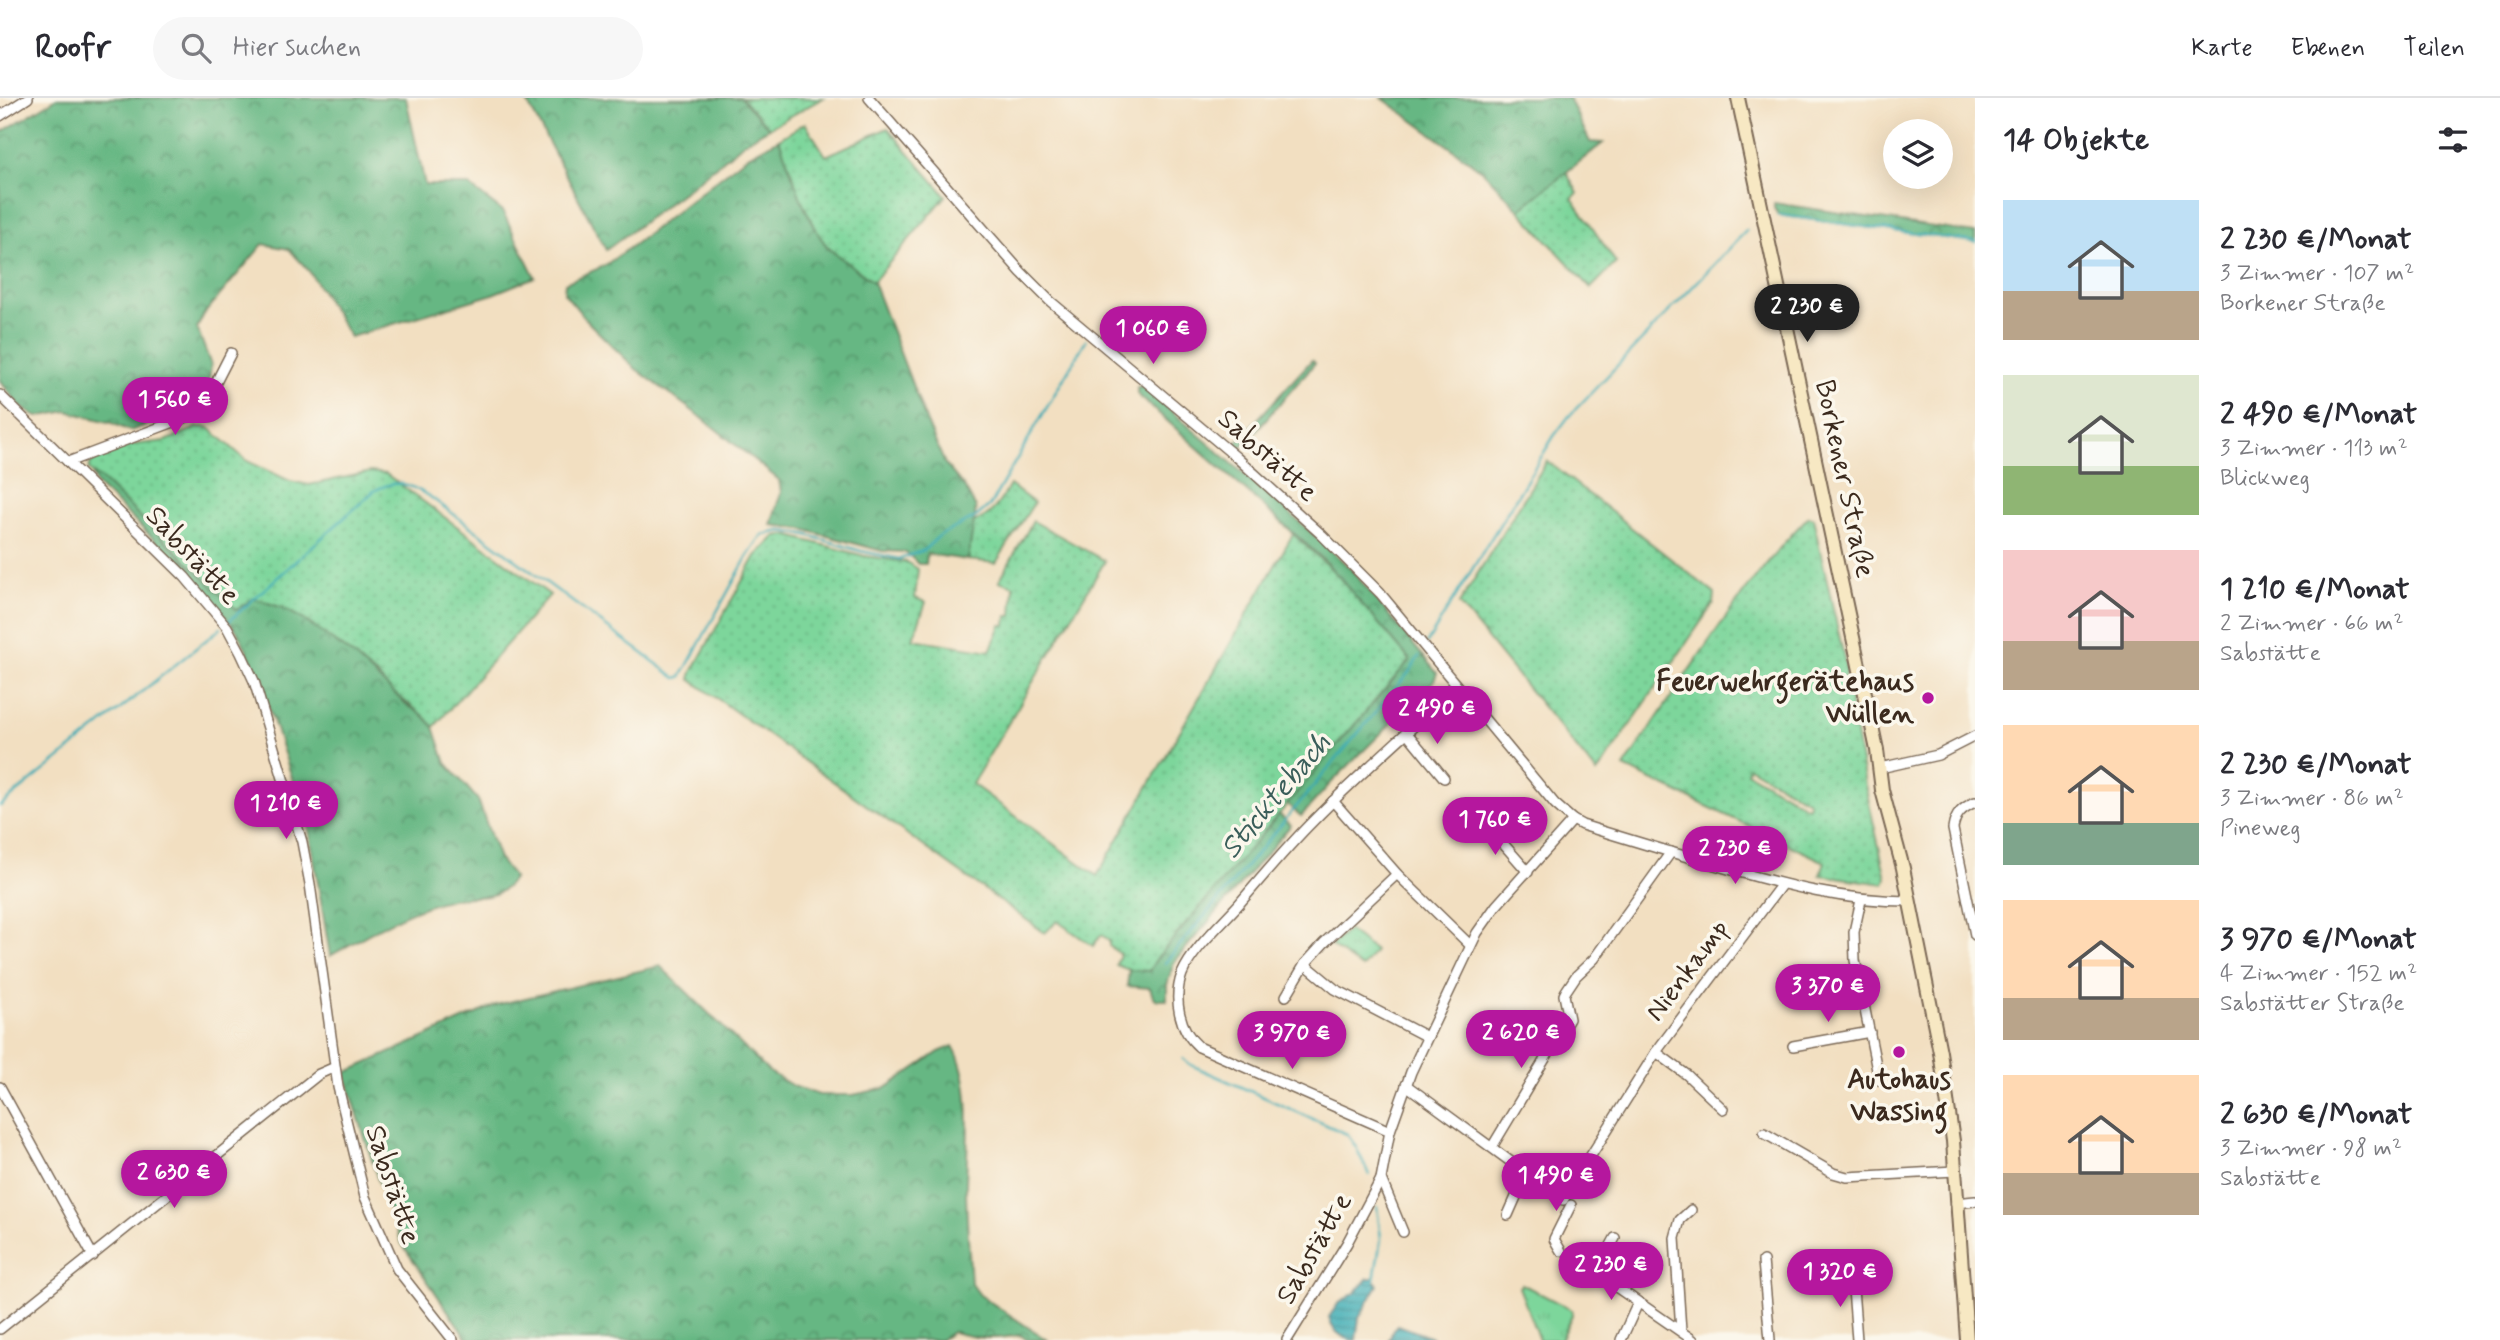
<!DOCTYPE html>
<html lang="de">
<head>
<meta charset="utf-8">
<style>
  :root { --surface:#fff; --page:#f7f7f7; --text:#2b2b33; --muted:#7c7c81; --line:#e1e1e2; --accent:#b5179e }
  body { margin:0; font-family:Mynerve,sans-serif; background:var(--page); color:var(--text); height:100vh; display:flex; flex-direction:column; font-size:26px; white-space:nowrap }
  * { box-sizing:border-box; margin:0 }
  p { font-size:23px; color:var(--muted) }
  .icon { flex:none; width:38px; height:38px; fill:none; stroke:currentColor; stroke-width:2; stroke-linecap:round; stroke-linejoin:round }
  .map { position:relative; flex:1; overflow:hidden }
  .drawer { display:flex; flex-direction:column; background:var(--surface); width:525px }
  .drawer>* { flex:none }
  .tools { position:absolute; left:1883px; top:21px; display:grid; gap:14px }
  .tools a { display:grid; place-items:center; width:70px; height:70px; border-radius:50%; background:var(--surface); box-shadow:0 7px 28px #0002; font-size:35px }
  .price { position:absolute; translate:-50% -60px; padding:0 16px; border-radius:24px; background:var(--accent); color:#fff; font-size:23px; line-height:46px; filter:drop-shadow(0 2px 4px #0008) }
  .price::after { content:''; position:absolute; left:50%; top:42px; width:21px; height:16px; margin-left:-10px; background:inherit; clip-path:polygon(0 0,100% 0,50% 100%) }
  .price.active { background:#222; color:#fff }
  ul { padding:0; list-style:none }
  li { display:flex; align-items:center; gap:21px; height:175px; padding:0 28px }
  li span { display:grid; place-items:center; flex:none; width:196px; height:140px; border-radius:0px; color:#555 }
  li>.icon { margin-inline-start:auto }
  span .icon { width:84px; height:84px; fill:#fffc; stroke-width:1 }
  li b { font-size:30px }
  h2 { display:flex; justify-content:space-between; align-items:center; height:84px; padding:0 28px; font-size:30px }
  header { display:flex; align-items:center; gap:42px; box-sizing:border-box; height:98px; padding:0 35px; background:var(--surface); border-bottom:2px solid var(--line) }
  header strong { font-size:33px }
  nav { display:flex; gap:38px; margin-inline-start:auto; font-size:24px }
  .search { width:490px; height:63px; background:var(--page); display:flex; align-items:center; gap:18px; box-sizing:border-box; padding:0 24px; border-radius:38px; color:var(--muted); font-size:26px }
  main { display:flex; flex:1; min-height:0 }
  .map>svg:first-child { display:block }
  .grass { fill:url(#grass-dots); stroke:#5c805c; stroke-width:2; fill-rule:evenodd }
  .forest { fill:url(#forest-crowns); stroke:#507050; stroke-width:2 }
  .park { fill:url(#park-tufts); stroke:#5c805c; stroke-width:2 }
  .water { fill:url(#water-rules); stroke:#3a6a69; stroke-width:2 }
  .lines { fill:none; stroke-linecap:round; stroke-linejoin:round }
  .stream { stroke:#39abb4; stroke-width:2.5 }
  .minor-casing { stroke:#7b6957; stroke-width:12 }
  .secondary-casing { stroke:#7b6957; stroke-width:16 }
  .minor { stroke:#fff; stroke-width:9 }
  .secondary { stroke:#f7e8c3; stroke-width:12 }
  .poi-dot { fill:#b5179e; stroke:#fbf7ec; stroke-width:2.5 }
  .labels { text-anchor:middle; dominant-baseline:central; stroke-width:7; stroke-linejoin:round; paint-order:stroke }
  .street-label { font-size:28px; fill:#3b2a1e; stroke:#fbf7ec }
  .poi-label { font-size:28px; font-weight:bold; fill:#3b2a1e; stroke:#fbf7ec; text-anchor:end }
  .water-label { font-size:30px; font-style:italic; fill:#3a5e5a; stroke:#fbf7ec }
</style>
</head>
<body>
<header>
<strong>Roofr</strong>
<div class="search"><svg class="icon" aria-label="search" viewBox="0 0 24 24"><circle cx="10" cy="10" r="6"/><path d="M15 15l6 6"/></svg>Hier suchen</div>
<nav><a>Karte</a><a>Ebenen</a><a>Teilen</a></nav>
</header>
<main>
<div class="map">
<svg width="1975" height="1242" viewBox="0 0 1975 1242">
  <defs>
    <pattern id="grass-dots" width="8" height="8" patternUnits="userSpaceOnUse" patternTransform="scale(1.75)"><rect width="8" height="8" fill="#7dd69b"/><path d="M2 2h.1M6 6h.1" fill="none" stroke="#6db885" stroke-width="1.8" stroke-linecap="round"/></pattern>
    <pattern id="forest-crowns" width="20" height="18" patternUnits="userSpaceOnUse" patternTransform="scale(1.75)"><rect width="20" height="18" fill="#66b783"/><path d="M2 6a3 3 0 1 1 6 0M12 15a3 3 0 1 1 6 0" fill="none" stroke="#55956b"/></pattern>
    <pattern id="park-tufts" width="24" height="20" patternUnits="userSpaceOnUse" patternTransform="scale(1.75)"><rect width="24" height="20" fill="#7dd69b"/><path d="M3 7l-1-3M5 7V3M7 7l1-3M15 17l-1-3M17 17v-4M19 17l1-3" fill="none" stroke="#6db885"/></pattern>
    <pattern id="water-rules" width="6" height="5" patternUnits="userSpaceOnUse" patternTransform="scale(1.75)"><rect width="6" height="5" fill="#39abb4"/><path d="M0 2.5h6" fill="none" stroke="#318b92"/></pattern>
  </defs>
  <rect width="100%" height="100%" fill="#fbf7ec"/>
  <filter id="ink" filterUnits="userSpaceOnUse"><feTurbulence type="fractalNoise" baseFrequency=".0143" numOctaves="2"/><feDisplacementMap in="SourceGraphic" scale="14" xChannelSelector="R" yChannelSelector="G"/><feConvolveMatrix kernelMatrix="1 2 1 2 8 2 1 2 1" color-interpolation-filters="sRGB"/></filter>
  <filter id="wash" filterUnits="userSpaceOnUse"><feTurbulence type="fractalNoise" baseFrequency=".00686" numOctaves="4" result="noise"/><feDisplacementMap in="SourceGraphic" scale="28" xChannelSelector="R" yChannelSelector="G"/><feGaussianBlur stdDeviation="1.57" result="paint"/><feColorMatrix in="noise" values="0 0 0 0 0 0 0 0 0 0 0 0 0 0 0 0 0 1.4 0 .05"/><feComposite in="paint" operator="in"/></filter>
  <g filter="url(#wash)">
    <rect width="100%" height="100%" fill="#f2dfc1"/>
    <g class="grass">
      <polygon points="741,0 823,0 769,30"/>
      <path d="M805,25L826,58L888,30L946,98L873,184C858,174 842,163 829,150C804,125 791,74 779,41Z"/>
      <polygon points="1566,74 1578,95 1572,100 1616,165 1591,190 1519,112"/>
      <polygon points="198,329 208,329 247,363 290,383 309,387 371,374 386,376 550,497 434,629 423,617 389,591 378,578 306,523 283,510 253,500 237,512 169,445 88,371 91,364 131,347 166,343"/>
      <polygon points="1547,363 1715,496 1714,505 1597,675 1459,506"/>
      <path d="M1010,387L1034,405L996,465L968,462L973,424C992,419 1001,402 1010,387Z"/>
      <path d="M1809,418L1813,420L1847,573L1843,581L1848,589L1865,687L1886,780L1884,786L1820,777L1825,764L1624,669C1682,585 1738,491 1809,418ZM1749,669L1808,703L1809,707L1807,709L1747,674Z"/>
      <polygon points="1033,423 1105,463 972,686 1097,778 1293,436 1344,483 1410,562 1157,860 1149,873 1129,872 1116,867 1120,856 1109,848 1109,842 1101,837 1093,848 1057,823 1045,835 690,581 692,574 756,458 776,438 786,437 864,458 906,464 918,471 915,500 926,504 913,541 990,553 1001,527 1006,527 1007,518 1012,518 1014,488 999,483"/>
    </g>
    <g class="forest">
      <polygon points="57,0 406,0 425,87 468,87 503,114 535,179 490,197 350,239 309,173 289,151 263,146 204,216 197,230 211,267 209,282 199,301 189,311 130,333 112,325 67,313 37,319 21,309 0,283 0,35"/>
      <polygon points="525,0 741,0 769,30 745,44 690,89 606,152"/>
      <polygon points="1382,0 1569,0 1590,44 1603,45 1519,112 1483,73"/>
      <polygon points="779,41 803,106 819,137 828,150 873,184 927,325 945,366 965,390 976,410 968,462 927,456 926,466 918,466 906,454 882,453 802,431 771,427 781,394 779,382 701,319 636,271 590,226 564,195 565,185 604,168 636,145 746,59"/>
      <polygon points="1774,105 1975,135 1975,144 1778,117 1774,110"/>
      <polygon points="1312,262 1315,265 1239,352 1233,348"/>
      <polygon points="1142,288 1293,418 1350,470 1437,575 1434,583 1330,686 1301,718 1287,706 1410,562 1325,463 1137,296 1137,289"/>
      <path d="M93,377L100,380L237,512L253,500L283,510L306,523L354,558L407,607L423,617L434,629L446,665L478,702L499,761L514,780C495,807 477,795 451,801C407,811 369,836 330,858L309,731L259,580L246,550L237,533L215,505L159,446L96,386Z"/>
      <polygon points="1279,716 1291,727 1174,864 1167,887 1167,902 1158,902 1153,899 1150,890 1127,888 1129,872 1149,873 1157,860"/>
      <path d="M660,868L768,973L793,988L819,997H853L886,990L939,954L953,948C974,983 967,1047 966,1087C966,1119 969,1152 971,1185L980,1197L1047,1242H1028L1020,1237C993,1242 979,1241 953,1234L940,1242H468L402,1146L377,1079L345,975L496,907Z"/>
    </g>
    <g class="park">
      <polygon points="1348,832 1375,853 1362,870 1331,848"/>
      <polygon points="1522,1186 1572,1212 1572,1217 1560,1242 1539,1242 1519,1189"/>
    </g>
    <g class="water">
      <path d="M1368,1180H1373L1378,1187L1359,1220L1356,1242C1343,1242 1331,1232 1329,1219L1338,1206L1356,1194Z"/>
      <polygon points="1398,1227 1432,1240 1433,1242 1389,1242 1393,1231"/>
    </g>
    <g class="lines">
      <g class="stream">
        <polyline points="1778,117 1975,144"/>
        <path d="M228,524L374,393C397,380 407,385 429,398L676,580L681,579L747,459L762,437L781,433L804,436L861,453L900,461L924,452L939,438L976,419L990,407L1086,242"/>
        <polyline points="1427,545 1554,338 1570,317 1747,132"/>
        <polyline points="0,708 221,530"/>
        <polyline points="1165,865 1411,572 1419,558"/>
        <polyline points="1183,961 1191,967 1347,1036 1356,1049 1369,1077"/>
        <polyline points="1374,1182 1381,1141 1377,1109"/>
      </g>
    </g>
  </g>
  <g filter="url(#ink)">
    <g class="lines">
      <defs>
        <g id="minor">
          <path d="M869,0L1021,174L1050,203L1236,359L1322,437L1380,495L1555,706L1573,722L1582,727C1630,742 1677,756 1725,770C1788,788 1843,803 1909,803"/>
          <polyline points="0,18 28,0"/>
          <polyline points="0,297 185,479 227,529 241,555 254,583 302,744 310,786 338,989 365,1099 397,1171 453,1242"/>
          <polyline points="68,364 195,316 209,298 231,255"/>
          <polyline points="1407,635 1444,680"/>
          <polyline points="1880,670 1938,657 1975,638"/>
          <polyline points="1333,703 1397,776 1470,847"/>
          <path d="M1975,704C1962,710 1955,716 1953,731L1975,837"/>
          <polyline points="1485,725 1528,774"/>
          <polyline points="1861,802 1854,834 1855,862 1879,982"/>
          <polyline points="1305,866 1335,891 1427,939"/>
          <polyline points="1286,898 1305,866 1324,845 1397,776"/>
          <polyline points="1793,948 1870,934"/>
          <polyline points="1406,987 1563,1102 1656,954"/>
          <polyline points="0,989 93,1158"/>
          <polyline points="1723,1011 1687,977 1656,954 1782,786"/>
          <path d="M1390,1033L1199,949C1179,932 1173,901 1182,876C1191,853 1222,825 1239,806C1263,778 1287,749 1313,723C1359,676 1409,633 1457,589"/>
          <polyline points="1764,1035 1833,1075 1847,1079 1955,1073"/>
          <polyline points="1492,1049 1569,921 1564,897 1566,893 1576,878 1594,861 1671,754"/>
          <polyline points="1956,1105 1975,1103"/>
          <polyline points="1508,1117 1527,1074"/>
          <polyline points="1403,1134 1381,1081 1390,1033 1411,974 1477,835 1496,808 1573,722"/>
          <polyline points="1615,1140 1596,1175 1693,1242"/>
          <polyline points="1561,1153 1554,1141 1571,1107"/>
          <polyline points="1763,1163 1770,1242"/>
          <polyline points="1852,1178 1857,1242"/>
          <polyline points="0,1231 319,976 335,969"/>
          <polyline points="1681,1233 1675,1140 1680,1122 1691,1112"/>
          <polyline points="1287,1242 1347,1145 1381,1081"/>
          <polyline points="1621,1242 1638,1205"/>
        </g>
        <polyline id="secondary" points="1738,0 1877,652 1882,692 1903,770 1940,954 1953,1043 1967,1242"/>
      </defs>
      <use href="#minor" class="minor-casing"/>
      <use href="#secondary" class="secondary-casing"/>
      <use href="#minor" class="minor"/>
      <use href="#secondary" class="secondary"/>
    </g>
  </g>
  <g class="poi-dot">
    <circle cx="1928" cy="600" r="7"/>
    <circle cx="1899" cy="954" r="7"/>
  </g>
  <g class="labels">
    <g class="street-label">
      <text transform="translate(1267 358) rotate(42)">Sabstätte</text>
      <text transform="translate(1844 381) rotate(78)">Borkener Straße</text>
      <text transform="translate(192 458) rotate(47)">Sabstätte</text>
      <text transform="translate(1688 873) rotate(-53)">Nienkamp</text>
      <text transform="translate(392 1087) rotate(72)">Sabstätte</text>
      <text transform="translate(1315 1151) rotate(-60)">Sabstätte</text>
    </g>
    <g class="poi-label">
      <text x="1914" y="584">Feuerwehrgerätehaus<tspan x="1914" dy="32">Wüllen</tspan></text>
      <text x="1899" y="982" text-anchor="middle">Autohaus<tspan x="1899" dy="32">Wassing</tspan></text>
    </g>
    <g class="water-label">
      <text transform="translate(1276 698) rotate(-50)">Sticktebach</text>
    </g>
  </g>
</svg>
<div class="tools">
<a><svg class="icon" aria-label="layers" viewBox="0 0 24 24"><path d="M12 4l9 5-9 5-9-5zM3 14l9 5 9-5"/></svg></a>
</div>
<b class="price active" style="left:1807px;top:246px">2 230 €</b>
<b class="price" style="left:1153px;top:268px">1 060 €</b>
<b class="price" style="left:175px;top:339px">1 560 €</b>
<b class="price" style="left:1437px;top:648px">2 490 €</b>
<b class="price" style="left:286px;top:743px">1 210 €</b>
<b class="price" style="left:1495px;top:759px">1 760 €</b>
<b class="price" style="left:1735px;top:788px">2 230 €</b>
<b class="price" style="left:1828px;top:926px">3 370 €</b>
<b class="price" style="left:1521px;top:972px">2 620 €</b>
<b class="price" style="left:1292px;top:973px">3 970 €</b>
<b class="price" style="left:174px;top:1112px">2 630 €</b>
<b class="price" style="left:1556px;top:1115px">1 490 €</b>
<b class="price" style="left:1611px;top:1204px">2 230 €</b>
<b class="price" style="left:1840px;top:1211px">1 320 €</b>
</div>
<section class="drawer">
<h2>14 Objekte<svg class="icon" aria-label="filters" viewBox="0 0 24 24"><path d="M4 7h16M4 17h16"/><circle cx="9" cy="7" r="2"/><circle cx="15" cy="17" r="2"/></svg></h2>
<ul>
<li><span style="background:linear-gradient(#bfe0f5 65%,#b9a48a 0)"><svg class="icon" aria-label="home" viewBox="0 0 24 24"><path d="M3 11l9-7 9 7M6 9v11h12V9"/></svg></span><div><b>2 230 €/Monat</b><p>3 Zimmer · 107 m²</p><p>Borkener Straße</p></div></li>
<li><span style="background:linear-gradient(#dfe7d0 65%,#8fb573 0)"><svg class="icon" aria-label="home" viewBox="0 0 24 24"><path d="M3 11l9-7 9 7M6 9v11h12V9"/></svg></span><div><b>2 490 €/Monat</b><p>3 Zimmer · 113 m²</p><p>Blickweg</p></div></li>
<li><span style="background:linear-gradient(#f6c9c9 65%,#b9a48a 0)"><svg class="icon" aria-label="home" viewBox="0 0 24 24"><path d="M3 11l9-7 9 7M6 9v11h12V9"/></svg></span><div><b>1 210 €/Monat</b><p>2 Zimmer · 66 m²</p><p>Sabstätte</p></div></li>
<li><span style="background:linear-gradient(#ffd9b3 70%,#7fa58c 0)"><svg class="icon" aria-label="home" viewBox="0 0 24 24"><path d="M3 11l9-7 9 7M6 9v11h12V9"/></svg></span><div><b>2 230 €/Monat</b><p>3 Zimmer · 86 m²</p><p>Pineweg</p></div></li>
<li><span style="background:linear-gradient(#ffd9b3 70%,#b9a48a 0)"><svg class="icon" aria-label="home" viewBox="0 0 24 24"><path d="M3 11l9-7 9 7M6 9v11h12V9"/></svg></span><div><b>3 970 €/Monat</b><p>4 Zimmer · 152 m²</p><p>Sabstätter Straße</p></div></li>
<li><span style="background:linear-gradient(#ffd9b3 70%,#b9a48a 0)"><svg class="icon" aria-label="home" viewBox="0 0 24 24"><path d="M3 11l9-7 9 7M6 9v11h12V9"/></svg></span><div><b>2 630 €/Monat</b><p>3 Zimmer · 98 m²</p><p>Sabstätte</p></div></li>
</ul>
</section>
</main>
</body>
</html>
